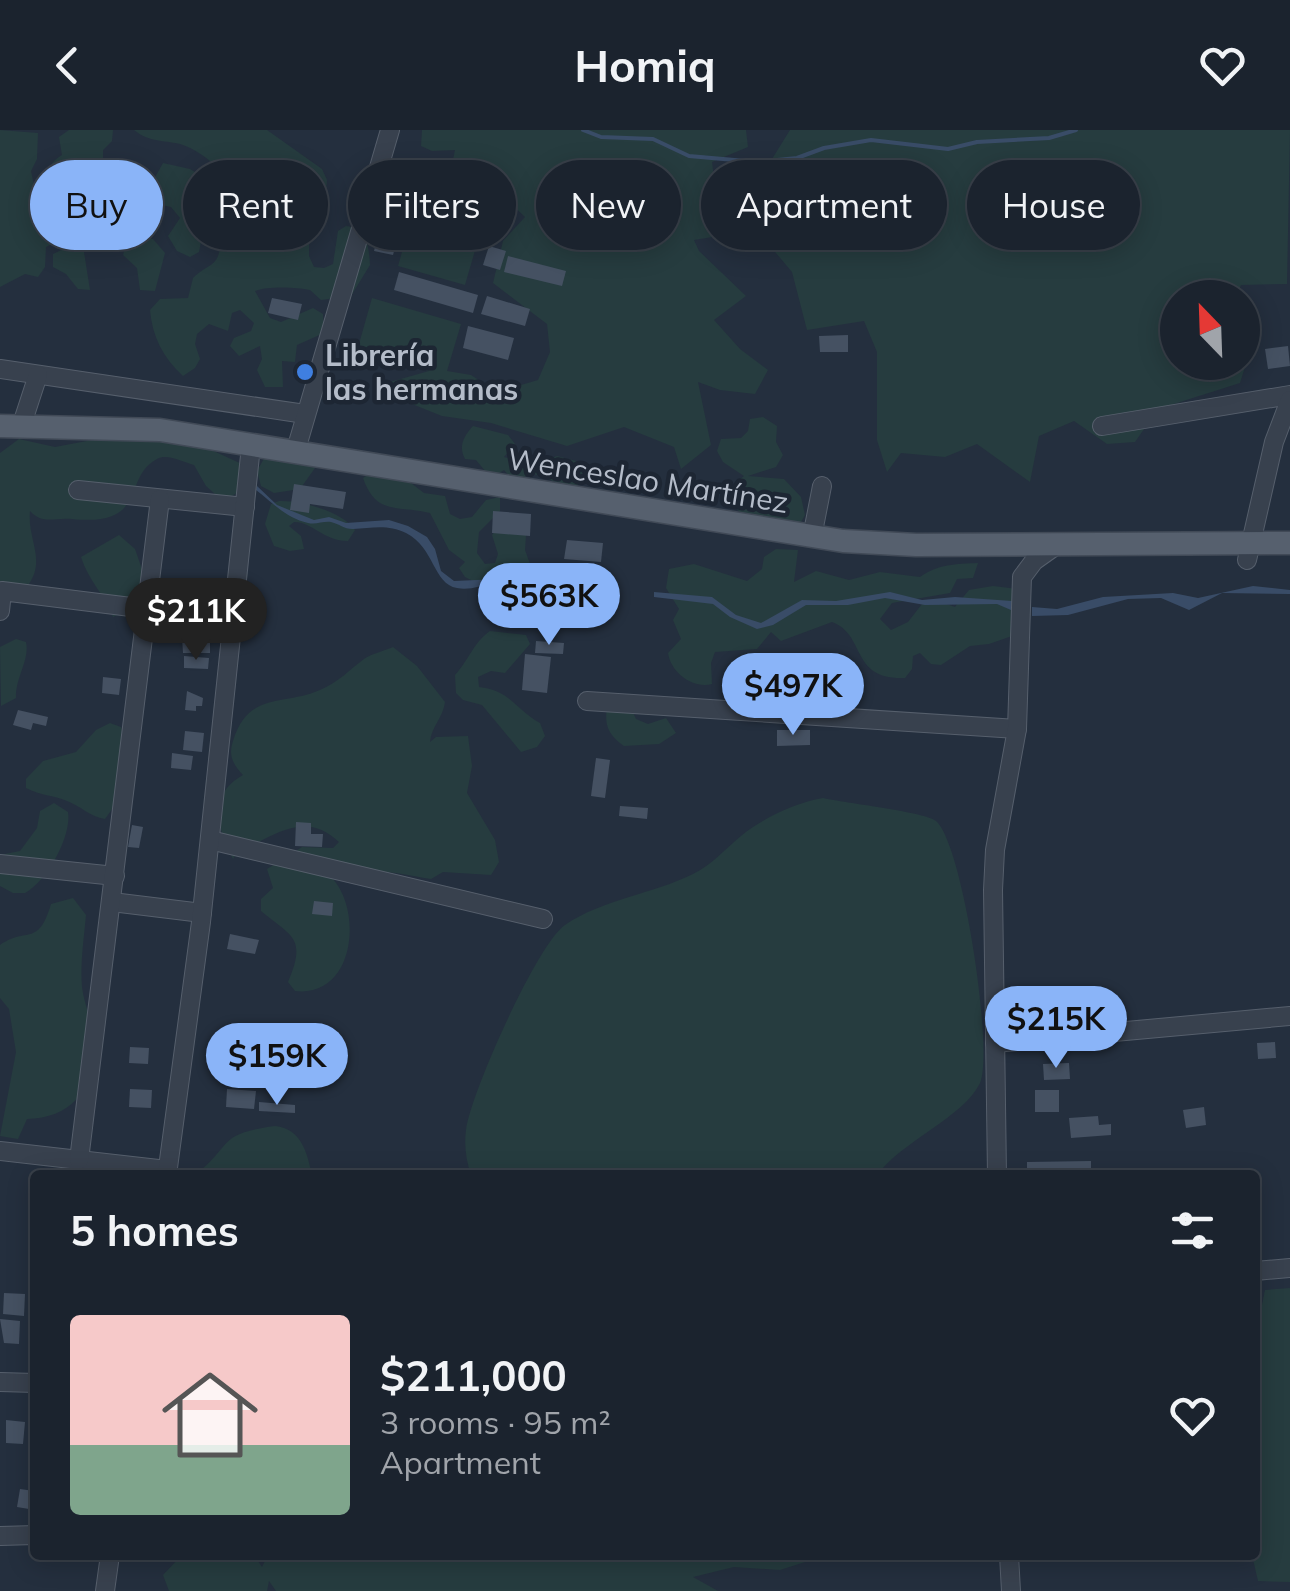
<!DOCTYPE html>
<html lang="en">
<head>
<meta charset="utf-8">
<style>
  :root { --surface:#1b232e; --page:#282f3a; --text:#f1f3f6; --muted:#a0a4aa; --line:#39404a; --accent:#8ab4f8 }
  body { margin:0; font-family:Mulish,sans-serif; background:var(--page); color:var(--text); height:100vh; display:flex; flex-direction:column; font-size:38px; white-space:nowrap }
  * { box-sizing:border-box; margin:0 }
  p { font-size:32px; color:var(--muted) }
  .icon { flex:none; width:55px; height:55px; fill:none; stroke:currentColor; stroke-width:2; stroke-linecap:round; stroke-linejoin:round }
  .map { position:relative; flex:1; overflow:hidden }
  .sheet { position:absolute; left:30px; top:1040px; width:1230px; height:390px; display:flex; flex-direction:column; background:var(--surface); border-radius:10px; box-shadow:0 5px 25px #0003,0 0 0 2px var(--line) }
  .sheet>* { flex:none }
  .banner { position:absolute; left:30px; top:30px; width:1230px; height:90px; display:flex; gap:20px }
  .needle { width:65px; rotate:337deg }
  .controls { position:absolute; left:1160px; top:150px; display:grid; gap:20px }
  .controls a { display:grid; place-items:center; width:100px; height:100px; border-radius:50%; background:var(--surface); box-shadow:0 5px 25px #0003,0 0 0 2px var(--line); font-size:50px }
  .price { position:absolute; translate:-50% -85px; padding:0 22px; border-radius:35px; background:var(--accent); color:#111; font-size:32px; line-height:65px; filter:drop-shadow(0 2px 5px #0008) }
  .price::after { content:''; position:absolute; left:50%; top:60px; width:30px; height:22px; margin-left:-15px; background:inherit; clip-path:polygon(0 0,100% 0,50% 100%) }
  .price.selected { background:#222; color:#fff }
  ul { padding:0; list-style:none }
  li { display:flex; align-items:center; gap:30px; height:250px; padding:0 40px }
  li+li { border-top:2px solid var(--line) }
  li span { display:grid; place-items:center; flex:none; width:280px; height:200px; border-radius:10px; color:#555 }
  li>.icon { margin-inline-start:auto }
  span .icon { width:120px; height:120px; fill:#fffc; stroke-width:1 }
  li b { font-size:42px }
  h2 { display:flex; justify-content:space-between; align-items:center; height:120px; padding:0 40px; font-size:42px }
  .chip { padding:0 35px; border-radius:45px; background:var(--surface); box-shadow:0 5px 25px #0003,0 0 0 2px var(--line); font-size:35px; line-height:90px }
  .chip.selected { background:var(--accent); color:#111 }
  header { display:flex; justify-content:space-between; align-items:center; height:130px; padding:0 40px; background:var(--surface); font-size:45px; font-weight:700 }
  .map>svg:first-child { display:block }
  .green { fill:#263c3f }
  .water { fill:#394c67 }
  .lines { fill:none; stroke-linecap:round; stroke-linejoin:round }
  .stream { stroke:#394c67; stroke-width:4 }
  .building { fill:#455162 }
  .minor-casing { stroke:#565f6c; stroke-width:20 }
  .major-casing { stroke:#414a57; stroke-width:25 }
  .minor { stroke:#38414e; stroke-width:18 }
  .major { stroke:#56606e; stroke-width:22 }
  .shop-dot { fill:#3f7fe0; stroke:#1d2633; stroke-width:4 }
  .labels { text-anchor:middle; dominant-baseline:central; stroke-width:9; stroke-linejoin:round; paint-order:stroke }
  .poi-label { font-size:30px; font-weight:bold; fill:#b4bcc9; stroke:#1d2633; text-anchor:start }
  .street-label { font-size:30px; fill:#b4bcc9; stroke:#1d2633 }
</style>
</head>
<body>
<header><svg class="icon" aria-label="back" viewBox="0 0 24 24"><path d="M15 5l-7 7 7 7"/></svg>Homiq<svg class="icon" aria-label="heart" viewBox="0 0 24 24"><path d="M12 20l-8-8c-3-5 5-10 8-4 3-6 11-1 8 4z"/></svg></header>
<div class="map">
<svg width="1290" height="1461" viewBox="0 0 1290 1461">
  <rect width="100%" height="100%" fill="#242f3e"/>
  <g class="green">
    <path d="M0,0L38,3L37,29L31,41L35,60L30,83L33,91L42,86L44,69L51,59C50,41 45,36 62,25L59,7L69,0H113L112,11L103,20V30L108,36L128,32L138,35L135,55L147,68L152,82L147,92L105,115L72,104L46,117L45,137L38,147L25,144L0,157Z"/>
    <path d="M134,0H267L322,39L327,50L325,75L309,111V126L314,137L324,138L333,134L338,101L346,96C367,99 369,116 370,135L351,166L321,170L310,160C296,157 267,156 255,161L270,188L281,192L313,178L323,184L324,203L297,215L295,232L282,231L283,257H265L257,240L262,229L260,216L239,226L230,216L234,208L251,201L254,193L240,180L232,183L228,201L209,194L197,204L195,214L200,229L195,238L183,246C163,228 152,206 150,180L160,169L188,168L193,148C212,130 218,140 222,107L212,96L203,101L199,122L190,127L177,121L168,106L180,88L171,77L162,75L153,51L163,33L190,39L206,49L200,63L204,82L217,84L231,72L237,57C225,42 199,19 180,14C162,10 149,12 134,0Z"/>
    <polygon points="422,0 746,0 748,17 712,32 716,63 731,89 725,105 694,110 699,121 746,166 714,190 740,219 768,240 755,264 720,260 698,252 711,315 681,339 674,317 624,297 567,316 491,293 442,286 402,270 390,252 429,241 357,221 372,168 461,194 447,241 471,245 497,262 538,250 550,222 547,194 493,153 503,111 525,87 502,65 481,70 449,50 455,20 432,21 421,16"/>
    <polygon points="790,0 1290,0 1287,154 1241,155 1236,167 1178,168 1178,232 1242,232 1243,207 1250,221 1240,253 1158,279 1135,312 1107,314 1074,291 1039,306 1030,352 977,314 945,327 901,323 887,342 877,310 877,222 864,191 807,200 792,142 754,97 761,71 783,57 772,29"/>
    <polygon points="409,97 476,117 465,155 398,136"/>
    <polygon points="137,107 153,109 165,123 155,161 140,160 137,138 123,125 126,114"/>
    <polygon points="72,115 84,122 90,160 78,159 66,144 53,137 53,124"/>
    <polygon points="763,287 777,296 776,312 783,325 776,337 748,346 784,349 801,367 805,385 796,401 750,396 729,368 731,357 744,346 723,332 717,321 721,309 741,308 748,301 750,289"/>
    <path d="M473,296L508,305L515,314L504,327L535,335L557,326L580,332L587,344L585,352L572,358L534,344L513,350L504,340L491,348L476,330L465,329C458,316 464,306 473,296Z"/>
    <path d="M19,309L55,317L92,310L168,312L207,318L244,335V359L223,371L206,356L194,335C183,332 167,323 157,329C121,348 150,397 72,389C54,387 43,395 30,381C27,411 48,431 26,458L0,459V323Z"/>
    <polygon points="266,325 310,332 315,338 300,359 274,363 261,356 257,341"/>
    <path d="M373,341L407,350L424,363L445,366L450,384L460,389L472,387L486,370L500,367V381L479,402L477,423L485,434L495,433L498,424L492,405L500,396L526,405L525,420L533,442L512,463L511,478L482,474L479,454L465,447L459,438L465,432L449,420L430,383C398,375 376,386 363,348Z"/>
    <path d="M279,371C301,370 343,382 355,400L348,411C323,411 313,392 294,392L289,396L301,406L304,419L290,421L274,416L265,394L271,374Z"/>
    <path d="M119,405L135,419L150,462L133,478L113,487C104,464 88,450 81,427Z"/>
    <path d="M776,419L798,420L794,452L816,441L849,450L880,442L920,447C938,434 956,434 978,433L973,448L957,449L950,463L892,473L880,489L891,500L908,492L922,474L938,471L955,477L969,460L993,456L1018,459L1012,506L989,514L970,516L941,535L931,534L920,523L913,526L912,539L905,548C849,550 867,505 832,492L781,511L771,502L757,519L715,522L711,533L712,554C693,559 671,543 668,523L681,509L673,490L679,479L666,458L669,439L694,434L747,451L762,439L764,427Z"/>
    <path d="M490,501L526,505L530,514L505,543L491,541L478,547L479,557C510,560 515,579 540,593L545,606L537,617L521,622L482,575L463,570L456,563L455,545C469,530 473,513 490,501Z"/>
    <path d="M16,509L26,512C30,530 15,548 16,568L1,576L0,517Z"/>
    <path d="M393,517L417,536L445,572C443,588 431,597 430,612L436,607L468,606L472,636L467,663L495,710L499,732L491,745L443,742L431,749C394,743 369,735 333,749C363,783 354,868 295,861L288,852C307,807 292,807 261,781V769L273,758L267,739L302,717L333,718L339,712C305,679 273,706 237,723L233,729C218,699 206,666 243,645C233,634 228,626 233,611C248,561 284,576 320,560C339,552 349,540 364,529C371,524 384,521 393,517Z"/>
    <path d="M628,572L636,589L648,594L666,588L676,603L659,614L624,616C609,605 604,596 607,577Z"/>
    <path d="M110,593L121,597L123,603L115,675L105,689C90,687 81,676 67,671C53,665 41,666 26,658V649L43,631L76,622L96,600Z"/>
    <path d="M823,668C844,673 926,682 936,691C963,714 994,921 980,953C965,986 901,1012 877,1045H471C466,1030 464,1016 466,1000C470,965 537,814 565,795C603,769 653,764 693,744C712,735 725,719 741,706C763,688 795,673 823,668Z"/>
    <path d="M54,673L68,682C72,706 47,751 25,763H13L0,756V725L20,721L37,698L40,681Z"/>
    <path d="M73,768L86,785C84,808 80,833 82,857C84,876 96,899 95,919C92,962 70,988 27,989L18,1009L0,1006L16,922L9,879L0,868V815C27,796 38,818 51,774Z"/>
    <path d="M275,996C302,999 307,1023 312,1045H195C235,1013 216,1004 275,996Z"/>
    <polygon points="1290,1158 1290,1452 1258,1451 1252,1425 1255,1210 1265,1160"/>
    <polygon points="182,1425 254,1425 262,1437 268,1425 827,1425 780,1440 734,1437 693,1447 718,1461 276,1461 269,1451 267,1461 169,1461 163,1445"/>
  </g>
  <g class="water">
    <path d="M257,356L277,375L314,390L329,387L346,393L389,390L408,396L427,407L435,419L441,441L454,451L499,449L518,465L513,469C493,441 480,463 457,458C433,454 435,418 406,403C388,394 372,398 353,399C343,399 340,394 331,392C323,391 316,395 308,393C286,388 273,373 256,360Z"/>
    <polygon points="1253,456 1290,460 1290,464 1222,463 1189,480 1161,468 1128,469 1068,485 1032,486 1032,477 1057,479 1103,467 1173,463 1198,468"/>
    <polygon points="654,462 712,467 736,485 761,493 802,470 836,471 890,462 922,470 955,467 1012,471 1011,480 997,474 925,475 885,468 848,475 806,475 773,495 757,499 730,487 713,474 654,467"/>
  </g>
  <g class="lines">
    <polyline class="stream" points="583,0 601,7 653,9 689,26 757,32 797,28 824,18 871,10 948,19 977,12 1049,8 1076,0"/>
  </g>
  <g class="building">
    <polygon points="389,63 485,91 480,107 404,84 393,125 374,121"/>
    <polygon points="489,116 506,121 500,140 483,135"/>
    <polygon points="508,126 566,141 562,156 504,142"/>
    <polygon points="399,142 478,165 473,183 394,160"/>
    <polygon points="487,166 530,179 525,196 481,184"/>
    <polygon points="272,168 302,174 298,190 268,183"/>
    <polygon points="1165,189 1178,191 1177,212 1162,209"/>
    <polygon points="468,196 514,208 508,230 463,218"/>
    <polygon points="848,205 848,222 820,222 819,206"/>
    <polygon points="1288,216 1290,236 1268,239 1265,219"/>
    <polygon points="294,354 346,362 343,379 310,374 309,383 290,380"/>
    <polygon points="493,381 531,384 530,406 492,403"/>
    <polygon points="567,410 603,413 601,432 564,429"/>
    <polygon points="210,506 210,523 183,523 182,507"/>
    <polygon points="536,511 564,513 563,524 535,523"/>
    <polygon points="525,524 551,527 547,563 522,560"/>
    <polygon points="184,526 209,528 208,539 184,538"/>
    <polygon points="103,547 121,549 119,565 102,563"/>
    <polygon points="187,561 203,568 202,576 196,576 196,581 185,580"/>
    <polygon points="18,580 48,587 46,596 33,593 31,600 13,595"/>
    <polygon points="777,600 810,600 810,615 777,616"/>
    <polygon points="185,601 204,603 202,622 183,620"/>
    <polygon points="172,623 193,626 191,640 171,638"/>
    <polygon points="596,628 610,630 605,668 591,666"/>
    <polygon points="620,676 648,678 647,689 619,686"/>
    <polygon points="296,692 311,693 311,704 323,704 322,717 295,716"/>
    <polygon points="132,695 143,697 139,718 128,717"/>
    <polygon points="314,771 333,773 332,786 312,784"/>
    <polygon points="230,804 259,810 255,824 227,819"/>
    <polygon points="1275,912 1276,928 1258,929 1257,913"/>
    <polygon points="130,917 149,918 148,934 129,933"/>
    <polygon points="1069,933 1070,949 1044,950 1043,934"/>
    <polygon points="130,959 152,960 151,978 129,977"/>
    <polygon points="227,959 256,961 254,979 226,977"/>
    <rect x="1035" y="960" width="24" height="22"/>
    <polygon points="259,972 295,975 295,983 259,981"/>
    <polygon points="1204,977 1206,995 1186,998 1183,980"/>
    <polygon points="1098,986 1099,995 1111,994 1111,1005 1071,1008 1069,988"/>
    <polygon points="1091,1031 1091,1045 1027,1045 1027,1032"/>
    <polygon points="4,1163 25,1164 24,1186 3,1184"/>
    <polygon points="0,1189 20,1191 19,1214 4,1213"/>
    <polygon points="6,1290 25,1292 23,1314 6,1313"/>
    <polygon points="20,1359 34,1361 35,1380 17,1377"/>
  </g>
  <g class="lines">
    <defs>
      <g id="minor">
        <polyline points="0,239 305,284"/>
        <polyline points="1102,296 1290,265"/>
        <polyline points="21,297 38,245"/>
        <polyline points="295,323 390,0"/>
        <polyline points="78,360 245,377"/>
        <polyline points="812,407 822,356"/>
        <polyline points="1247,430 1274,312 1290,270"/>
        <polyline points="0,481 2,461 147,479"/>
        <polyline points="587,571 1017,599"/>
        <polyline points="210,710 543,789"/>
        <polyline points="0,734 115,746"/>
        <polyline points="112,772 202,783"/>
        <polyline points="995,913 1290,886"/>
        <polyline points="0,1021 167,1040"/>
        <polyline points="79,1030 160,369"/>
        <polyline points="167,1045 201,792 251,316"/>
        <polyline points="997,1045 993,760 995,720 1017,599 1022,447 1034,431 1058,414"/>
        <polyline points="1255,1141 1290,1138"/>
        <polyline points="0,1252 35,1253"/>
        <polyline points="0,1406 35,1405"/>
        <polyline points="1009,1425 1011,1461"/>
        <polyline points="105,1461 110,1425"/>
      </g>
      <polyline id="major" points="0,296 160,300 843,411 916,415 1290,413"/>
    </defs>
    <use href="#minor" class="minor-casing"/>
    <use href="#major" class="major-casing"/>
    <use href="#minor" class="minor"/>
    <use href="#major" class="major"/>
  </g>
  <circle class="shop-dot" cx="305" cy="242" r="10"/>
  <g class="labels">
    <g class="poi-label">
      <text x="325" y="225">Librería<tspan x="325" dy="34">las hermanas</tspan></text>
    </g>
    <g class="street-label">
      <text transform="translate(648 350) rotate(9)">Wenceslao Martínez</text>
    </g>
  </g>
</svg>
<div class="controls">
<a><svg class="needle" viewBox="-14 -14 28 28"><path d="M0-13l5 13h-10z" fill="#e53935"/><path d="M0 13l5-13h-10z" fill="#a0a4aa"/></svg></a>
</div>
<b class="price" style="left:549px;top:518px">$563K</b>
<b class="price selected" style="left:196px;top:533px">$211K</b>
<b class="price" style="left:793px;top:608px">$497K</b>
<b class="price" style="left:1056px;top:941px">$215K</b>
<b class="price" style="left:277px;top:978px">$159K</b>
<div class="banner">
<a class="chip selected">Buy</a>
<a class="chip">Rent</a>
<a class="chip">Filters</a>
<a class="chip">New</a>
<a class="chip">Apartment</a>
<a class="chip">House</a>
</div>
<section class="sheet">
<h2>5 homes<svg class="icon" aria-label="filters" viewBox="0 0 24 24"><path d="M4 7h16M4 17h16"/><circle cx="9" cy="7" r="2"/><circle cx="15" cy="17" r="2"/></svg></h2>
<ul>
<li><span style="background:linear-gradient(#f6c9c9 65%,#7fa58c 0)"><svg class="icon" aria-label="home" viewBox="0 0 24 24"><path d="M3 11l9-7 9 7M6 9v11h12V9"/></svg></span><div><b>$211,000</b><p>3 rooms · 95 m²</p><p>Apartment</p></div><svg class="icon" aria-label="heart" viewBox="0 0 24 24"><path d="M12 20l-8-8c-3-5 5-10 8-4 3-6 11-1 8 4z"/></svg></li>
</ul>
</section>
</div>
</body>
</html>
